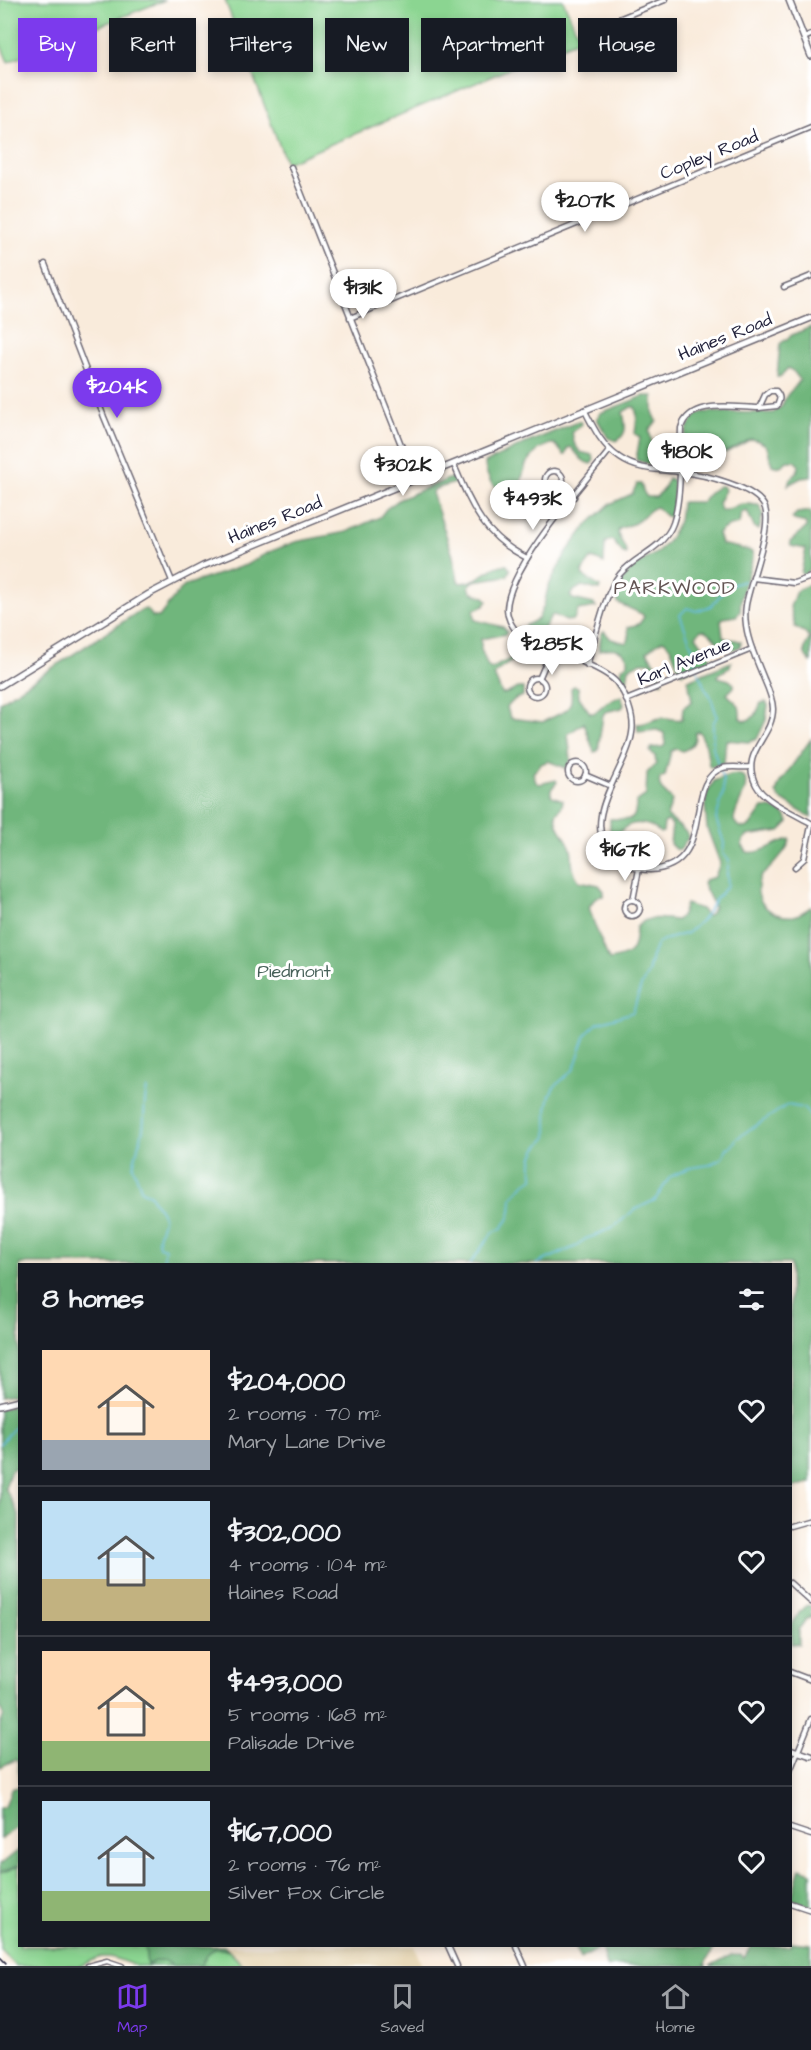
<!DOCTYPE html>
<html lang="en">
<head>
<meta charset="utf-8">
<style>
  :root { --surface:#171b24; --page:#20242c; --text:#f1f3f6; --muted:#9ea1a6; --line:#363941; --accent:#7c3aed }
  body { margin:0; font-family:"Architects Daughter",sans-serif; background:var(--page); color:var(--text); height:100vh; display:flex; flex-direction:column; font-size:22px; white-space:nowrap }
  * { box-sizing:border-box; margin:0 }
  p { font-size:20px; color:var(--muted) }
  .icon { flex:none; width:33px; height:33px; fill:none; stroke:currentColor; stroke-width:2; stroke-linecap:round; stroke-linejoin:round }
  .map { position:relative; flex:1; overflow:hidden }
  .panel { position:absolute; left:18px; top:1263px; width:774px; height:684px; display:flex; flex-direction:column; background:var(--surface); border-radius:0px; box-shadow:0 3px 9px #0003 }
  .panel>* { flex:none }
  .guide { position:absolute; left:18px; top:18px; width:776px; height:54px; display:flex; gap:12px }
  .price { position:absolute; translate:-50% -51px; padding:0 14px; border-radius:21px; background:#fff; color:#222; font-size:20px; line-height:39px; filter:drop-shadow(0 2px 3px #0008) }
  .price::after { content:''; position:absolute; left:50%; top:36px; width:18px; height:14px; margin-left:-9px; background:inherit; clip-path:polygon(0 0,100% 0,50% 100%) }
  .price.on { background:var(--accent); color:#fff }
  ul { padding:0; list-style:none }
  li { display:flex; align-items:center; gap:18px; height:150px; padding:0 24px }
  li+li { border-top:2px solid var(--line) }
  li span { display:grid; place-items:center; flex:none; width:168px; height:120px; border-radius:0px; color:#555 }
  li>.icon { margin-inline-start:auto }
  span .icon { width:72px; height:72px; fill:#fffc; stroke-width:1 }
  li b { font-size:26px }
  h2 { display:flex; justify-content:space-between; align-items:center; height:72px; padding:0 24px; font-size:26px }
  .pill { padding:0 21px; border-radius:0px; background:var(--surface); box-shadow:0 3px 9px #0003; font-size:21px; line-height:54px }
  .pill.on { background:var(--accent); color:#fff }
  .menu { display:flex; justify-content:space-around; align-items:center; height:84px; border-top:2px solid var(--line); background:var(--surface); font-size:16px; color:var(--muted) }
  .menu a { display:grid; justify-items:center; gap:3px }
  .menu .on { color:var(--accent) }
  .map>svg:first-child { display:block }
  .built { fill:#e8d9ba }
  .green { fill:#8bd591; stroke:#567c66; stroke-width:1.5 }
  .forest { fill:#70b67b; stroke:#496c5b; stroke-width:1.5 }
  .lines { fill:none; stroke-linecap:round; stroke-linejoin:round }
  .stream { stroke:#68bde4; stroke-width:1.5 }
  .street-casing { stroke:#6d6873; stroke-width:7 }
  .secondary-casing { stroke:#6d6873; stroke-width:8 }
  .street { stroke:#fff; stroke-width:4 }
  .secondary { stroke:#fff; stroke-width:5 }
  .rail { stroke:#22223b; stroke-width:1.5; stroke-dasharray:9 4.5; stroke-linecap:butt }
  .labels { text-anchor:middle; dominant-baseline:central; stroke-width:6; stroke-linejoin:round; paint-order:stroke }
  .street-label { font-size:18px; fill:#22223b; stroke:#fff }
  .park-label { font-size:18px; fill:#476159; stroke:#fff }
  .neighbourhood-label { font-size:20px; letter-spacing:1.5px; fill:#625453; stroke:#fff }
</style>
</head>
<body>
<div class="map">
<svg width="811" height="1966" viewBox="0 0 811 1966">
  <rect width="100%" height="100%" fill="#fff"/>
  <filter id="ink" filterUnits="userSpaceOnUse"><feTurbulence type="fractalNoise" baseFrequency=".0167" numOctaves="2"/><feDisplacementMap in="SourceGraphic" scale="12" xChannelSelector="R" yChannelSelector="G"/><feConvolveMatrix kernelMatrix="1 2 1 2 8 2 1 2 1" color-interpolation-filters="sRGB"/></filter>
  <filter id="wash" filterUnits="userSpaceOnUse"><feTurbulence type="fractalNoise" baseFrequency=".008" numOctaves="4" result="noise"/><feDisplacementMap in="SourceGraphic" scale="24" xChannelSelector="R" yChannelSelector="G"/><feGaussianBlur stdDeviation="1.35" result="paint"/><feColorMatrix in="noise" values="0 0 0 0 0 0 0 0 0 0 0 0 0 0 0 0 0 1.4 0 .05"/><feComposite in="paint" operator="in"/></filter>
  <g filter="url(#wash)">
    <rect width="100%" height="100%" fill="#f9ebdb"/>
    <polygon class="built" points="224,1946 414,1946 422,1966 244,1966"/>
    <g class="green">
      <polygon points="0,0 165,0 8,62 0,43"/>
      <polygon points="225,0 563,0 580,39 286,163"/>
      <polygon points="19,1866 20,1946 146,1946 145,1947 156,1961 166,1960 172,1966 136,1966 111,1957 100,1957 80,1966 16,1966 0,1950 0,1873"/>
      <polygon points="218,1948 229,1951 244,1966 201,1966 209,1951"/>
    </g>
    <g class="forest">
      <path d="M811,327V477L801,478L788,485C790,477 798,474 799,466L796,461H787C782,466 779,468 772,465C766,448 772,444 751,439C742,444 720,458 711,455C704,453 699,450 692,449L688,458L692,468L690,469L683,466C684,447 682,420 703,412L773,413L782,406C788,389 792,393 800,380L794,372L788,368L780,377H777L780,344L792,335Z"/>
      <path d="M644,396H653V412L657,421L649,430L656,461L651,465L636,460L640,437L635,434L637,416L635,407H631L623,412C625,424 629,434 616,441L608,438L597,419L600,413Z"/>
      <path d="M580,421L582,424L572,432L574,443L580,452L593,455L594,460L591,464C582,463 577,453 571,447L568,448L566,455H564L555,444H551L539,449L526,464L521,481L528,509L540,519L537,521L528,519L518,503L515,488C510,488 504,490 499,489C491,488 485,471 485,463L524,444Z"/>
      <path d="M453,477L455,483L435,489L432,493L453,556L458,580L460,583C480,583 492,563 507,565L510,570L507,576L474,581L469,586L471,592L484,597L488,601L484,606L474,610L475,620L503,627L507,631L506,634L481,639V649L488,667L492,669C498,664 505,662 511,658C517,653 521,647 528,644L536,650L535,653C532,653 528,652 525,654C519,656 497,670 494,675L502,694C510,695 515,686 523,688V696L515,699L507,707L510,718L543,722C562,711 574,714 571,688L574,686L578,687L579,697L590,713H594L607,702L621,696L624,705L622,708L605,712L603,715L598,751L594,752L584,723L568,734L571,760L566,768L548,761L541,764L533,773L536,782L539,784L556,780L557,782C554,787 548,789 552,796L563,800L562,806L556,814C557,829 563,832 569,844C576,857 567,864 579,881L599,885L604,891L603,896L596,897L589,907L595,926L609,960C634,956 634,951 636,928C646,914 662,919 677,920L682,915L686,904L701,909L707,916L711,913L714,906L703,884L705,880L715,877L720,863L707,828L705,805L707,793L714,781C723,777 737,770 745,778C749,793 734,806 734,821L738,826L745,828L750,826L763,808C772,807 786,812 789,822L780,831L747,836L743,840L742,845L747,852C760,855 777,842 790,839C791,847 768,871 761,876C750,899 770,919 794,916C799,915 806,910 811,907V1483L791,1487L790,1264H20L19,1395L0,1398V702L141,610L147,609L153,617H159L179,591L186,585L246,565L269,552L295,542L346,532L380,517L386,509L400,499Z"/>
      <path d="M668,478L673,480L674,493L671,517L666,516L656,507L653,508L635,523L619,529C615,539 627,544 626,554L623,553L612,540L605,542L604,563L592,558L583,570L582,575L600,587L599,590L582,586L575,590L570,596L573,599L594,604L596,607L578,610L574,620L566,621L554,615L551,616L540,636L536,638L526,631L525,626L538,619L544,605L548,587L566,553L588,524L610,504L632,494L637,484H641L644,493L647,497H656L665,487Z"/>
      <path d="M719,486H723L725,490L718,503L721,510C730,512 733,505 742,504C747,503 754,505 759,505L763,513L759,530L754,527L747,511L741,513L739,524C731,526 724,526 718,534L721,544L748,550L752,552L753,557L741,598L740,612L736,616L723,618L721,621L723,637C729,641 736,638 741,642L740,647C717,657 717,630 701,630L696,636L710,656V661L682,673C673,663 674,646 663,640L651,648L647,652L659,669L662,682H659L657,671L650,662H641L629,668L627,681L623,684L620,678L622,668L628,663V659C621,646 611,648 599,650L601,634L604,631L611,639L626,643L629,639L628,627L639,624L644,617L642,614L618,603L615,589L633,567L658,552L668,541L679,521L681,504L683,502H702L710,492Z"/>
      <polygon points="811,511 811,569 804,575 801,573 806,549 791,546 790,542 806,528 806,523 794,520 792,518 797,513"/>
      <path d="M811,583V662C801,653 804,647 810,638L806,633L795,627L790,607L796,591Z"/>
      <path d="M731,662L730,667L719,674L718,677L729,680L734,684V687L727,694C735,703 741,701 740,718L746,721L755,716L761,703L766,702L768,705L766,720L757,739L749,742L726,740L724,763L711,767L709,765L706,746L699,731L695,733C696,742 691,748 682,751L676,749L671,751L665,776L660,778C657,792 667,791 672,801L667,816L687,833L688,838L680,850L675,849L670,844L672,825L668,821L664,823L663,832L660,833C651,823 634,820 623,829C618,833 617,836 610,837V819C626,817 636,828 636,802L646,795L647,773L656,764L655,756L650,752L651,748L662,747L665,745L664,733L657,730L638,732L637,724C647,725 653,718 662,718C669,717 675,721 682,719L683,708L692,701L688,680Z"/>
      <polygon points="811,739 811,818 779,798 776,793 779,784"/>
      <polygon points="19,1405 19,1466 11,1470 5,1488 19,1515 19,1781 18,1761 15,1760 0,1767 0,1725 4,1715 0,1705 0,1409"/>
      <path d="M808,1605L811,1606V1618L806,1619L799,1629V1644H791V1624C798,1618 799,1608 808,1605Z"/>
      <polygon points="19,1787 19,1826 0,1839 0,1808 5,1807 11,1789"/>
      <polygon points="19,1850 19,1866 0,1873 0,1865"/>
      <polygon points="800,1868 811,1872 811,1906 791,1899"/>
      <polygon points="791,1942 811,1944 811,1966 710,1966 731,1955 741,1955 744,1958 751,1946 790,1946"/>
      <path d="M145,1946H224L229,1951C213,1944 207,1952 201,1966H172C164,1957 157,1960 147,1965Z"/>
      <polygon points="574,1946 712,1946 713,1950 705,1964 707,1966 606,1966 602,1950 597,1949 580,1959"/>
    </g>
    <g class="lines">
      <g class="stream">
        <polyline points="754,1127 787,1105 803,1108 811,1116"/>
        <path d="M138,1146C147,1128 142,1107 147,1089"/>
        <path d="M138,1147L133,1166L142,1191L151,1195C153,1204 161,1207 163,1216C164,1228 155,1234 159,1246L165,1248L163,1264"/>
        <path d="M470,1264L492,1233L502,1228L508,1220L511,1212L512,1198L523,1185L533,1178C534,1173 531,1169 532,1163C532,1152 540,1145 547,1137V1109L550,1095L554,1087L574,1069L586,1034L598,1023L633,1012L641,986L648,973L652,956L657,944L664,940L687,933L703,919L715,900L728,885L727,873L729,860L723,854L724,843L716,819L723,793V780L713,748V724L717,716L710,695L706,690L695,665L693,650L680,615L687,608L696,611L711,606L728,586L744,581"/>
        <polyline points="536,1264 577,1246 585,1239 594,1236 615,1226 634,1210 655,1200 670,1177 689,1168 709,1165 722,1158 727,1148 732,1146 736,1139 753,1127"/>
        <polyline points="0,1444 20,1421"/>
      </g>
    </g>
  </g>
  <g filter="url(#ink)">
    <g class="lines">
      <defs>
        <g id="street">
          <polyline points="599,27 665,0"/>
          <polyline points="804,38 811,35"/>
          <polyline points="291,167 415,480"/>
          <polyline points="45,264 104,417 172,581"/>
          <polyline points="784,287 811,276"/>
          <polyline points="350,318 811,127"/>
          <path d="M770,391H776C781,397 780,399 777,406L759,408L765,395Z"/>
          <path d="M585,411C594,429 603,447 620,458C639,471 658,469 681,472C702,474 758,487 765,508C772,529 750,581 746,605C742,631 755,656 764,679C768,688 773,699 773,709C773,738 739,752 756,785C764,801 795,814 811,823"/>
          <path d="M610,450C583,484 508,567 507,609C507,622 516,632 525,640C547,649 602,666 616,682C626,694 635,717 632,733C627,770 577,820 613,856C624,866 636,870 650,870C718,867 681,780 723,768C731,766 742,768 750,767"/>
          <path d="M454,465C472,507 484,537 527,558"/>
          <circle cx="554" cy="480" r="9"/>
          <polyline points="561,486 574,497"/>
          <polyline points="753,578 794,583 811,577"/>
          <path d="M587,665C595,640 604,593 620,574C635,556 659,551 671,528C682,506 680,454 681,428C690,398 735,408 759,408"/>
          <circle cx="536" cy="687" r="9"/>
          <polyline points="539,679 551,651"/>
          <polyline points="626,700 752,649"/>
          <circle cx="577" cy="772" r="9"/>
          <polyline points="585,775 611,786"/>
          <polyline points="795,867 804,859 811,826"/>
          <circle cx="632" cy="908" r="8"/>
          <polyline points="633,900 639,869"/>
          <polyline points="790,1526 811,1520"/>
          <polyline points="790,1583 811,1602"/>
          <polyline points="790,1672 811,1680"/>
          <polyline points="790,1771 811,1719"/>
          <polyline points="790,1828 811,1835"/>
          <polyline points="790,1903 811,1910"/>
          <polyline points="448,1946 457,1966"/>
          <polyline points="516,1946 525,1966"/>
          <polyline points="88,1966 107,1961 122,1966"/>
        </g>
        <g id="secondary">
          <polyline points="789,0 811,56"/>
          <polyline points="0,686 149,594 203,566 811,318"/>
          <polyline points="0,1405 20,1400"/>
          <polyline points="790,1749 811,1756"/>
        </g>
      </defs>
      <use href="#street" class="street-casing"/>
      <use href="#secondary" class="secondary-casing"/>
      <use href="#street" class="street"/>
      <use href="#secondary" class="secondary"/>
      <polyline class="rail" points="0,1957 9,1966"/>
    </g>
  </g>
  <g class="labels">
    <g class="street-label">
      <text transform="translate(709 155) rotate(-22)">Copley Road</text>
      <text transform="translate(725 337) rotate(-22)">Haines Road</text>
      <text transform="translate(275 520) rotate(-22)">Haines Road</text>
      <text transform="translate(684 662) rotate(-22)">Karl Avenue</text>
    </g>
    <g class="park-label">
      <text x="294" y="971">Piedmont</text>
    </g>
    <g class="neighbourhood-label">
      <text x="675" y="588">PARKWOOD</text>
    </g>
  </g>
</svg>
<b class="price" style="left:585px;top:233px">$207K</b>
<b class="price" style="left:363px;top:320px">$131K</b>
<b class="price on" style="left:117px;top:419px">$204K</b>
<b class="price" style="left:687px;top:484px">$180K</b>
<b class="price" style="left:403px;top:497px">$302K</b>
<b class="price" style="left:533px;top:531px">$493K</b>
<b class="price" style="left:552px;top:676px">$285K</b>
<b class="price" style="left:625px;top:882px">$167K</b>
<div class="guide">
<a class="pill on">Buy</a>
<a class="pill">Rent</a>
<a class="pill">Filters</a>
<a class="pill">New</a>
<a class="pill">Apartment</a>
<a class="pill">House</a>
</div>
<section class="panel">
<h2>8 homes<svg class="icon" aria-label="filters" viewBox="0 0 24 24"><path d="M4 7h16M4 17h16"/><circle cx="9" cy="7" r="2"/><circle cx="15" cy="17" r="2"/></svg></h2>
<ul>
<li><span style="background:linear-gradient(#ffd9b3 75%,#9aa5b1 0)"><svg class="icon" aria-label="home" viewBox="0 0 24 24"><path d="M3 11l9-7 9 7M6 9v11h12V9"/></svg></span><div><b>$204,000</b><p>2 rooms · 70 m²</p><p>Mary Lane Drive</p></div><svg class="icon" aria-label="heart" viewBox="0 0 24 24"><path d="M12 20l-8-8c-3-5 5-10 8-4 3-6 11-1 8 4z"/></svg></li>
<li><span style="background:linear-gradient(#bfe0f5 65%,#c2b280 0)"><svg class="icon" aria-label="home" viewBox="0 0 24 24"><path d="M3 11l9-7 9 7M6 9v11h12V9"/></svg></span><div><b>$302,000</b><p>4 rooms · 104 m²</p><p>Haines Road</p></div><svg class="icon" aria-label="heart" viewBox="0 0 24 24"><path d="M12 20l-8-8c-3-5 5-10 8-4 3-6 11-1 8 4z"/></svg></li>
<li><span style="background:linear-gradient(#ffd9b3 75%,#8fb573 0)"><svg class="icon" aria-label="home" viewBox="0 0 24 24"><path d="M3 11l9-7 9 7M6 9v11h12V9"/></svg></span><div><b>$493,000</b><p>5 rooms · 168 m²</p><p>Palisade Drive</p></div><svg class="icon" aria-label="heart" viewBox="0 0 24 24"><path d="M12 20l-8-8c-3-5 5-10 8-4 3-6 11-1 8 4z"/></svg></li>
<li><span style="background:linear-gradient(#bfe0f5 75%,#8fb573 0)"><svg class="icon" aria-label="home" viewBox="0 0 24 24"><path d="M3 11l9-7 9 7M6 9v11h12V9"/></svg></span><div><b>$167,000</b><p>2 rooms · 76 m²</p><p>Silver Fox Circle</p></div><svg class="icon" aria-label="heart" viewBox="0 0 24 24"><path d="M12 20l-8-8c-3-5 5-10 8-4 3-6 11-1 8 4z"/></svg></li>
</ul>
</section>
</div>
<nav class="menu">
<a class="on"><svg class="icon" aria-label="map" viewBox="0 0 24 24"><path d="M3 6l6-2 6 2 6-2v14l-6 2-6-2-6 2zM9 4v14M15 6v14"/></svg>Map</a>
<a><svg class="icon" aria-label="saved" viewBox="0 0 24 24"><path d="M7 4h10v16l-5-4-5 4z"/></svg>Saved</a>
<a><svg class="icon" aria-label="home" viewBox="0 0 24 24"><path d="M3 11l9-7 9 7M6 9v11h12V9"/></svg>Home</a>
</nav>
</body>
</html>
